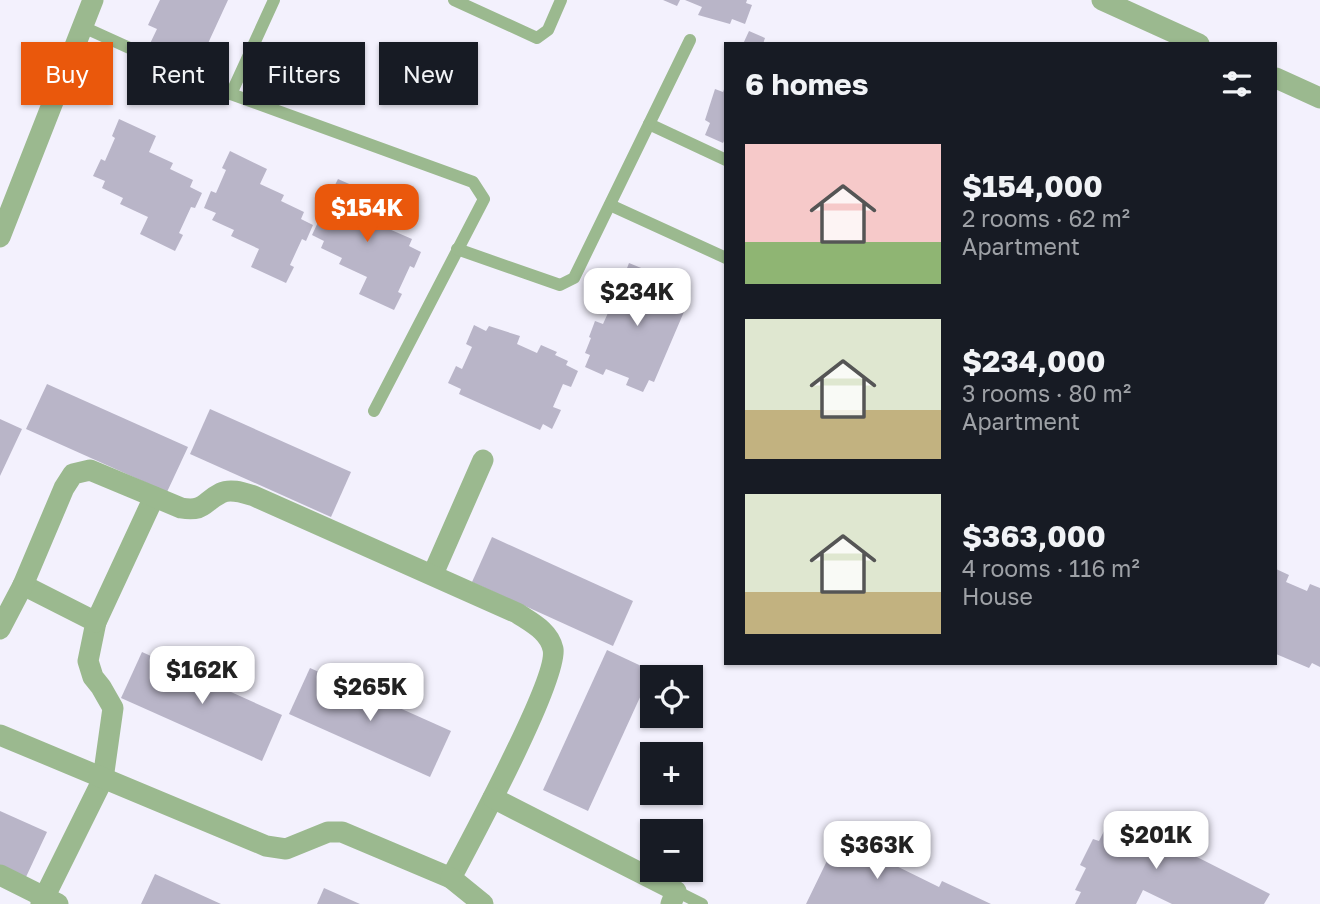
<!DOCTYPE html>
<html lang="en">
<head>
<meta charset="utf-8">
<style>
  :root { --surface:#171b24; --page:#242831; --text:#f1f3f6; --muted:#9ea1a6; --accent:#ea580c }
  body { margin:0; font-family:"Golos Text",sans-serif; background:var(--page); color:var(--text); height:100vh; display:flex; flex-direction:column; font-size:26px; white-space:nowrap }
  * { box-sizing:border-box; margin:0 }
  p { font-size:23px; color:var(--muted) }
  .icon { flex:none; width:38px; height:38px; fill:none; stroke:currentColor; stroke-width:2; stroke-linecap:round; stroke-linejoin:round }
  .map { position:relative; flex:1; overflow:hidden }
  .sheet { position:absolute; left:724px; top:42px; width:553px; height:623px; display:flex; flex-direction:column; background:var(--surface); border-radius:0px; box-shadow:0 2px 5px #0004 }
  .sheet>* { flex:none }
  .hud { position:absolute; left:21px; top:42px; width:598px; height:63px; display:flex; gap:14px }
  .fabs { position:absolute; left:640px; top:665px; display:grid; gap:14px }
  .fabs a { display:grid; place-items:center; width:63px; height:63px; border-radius:0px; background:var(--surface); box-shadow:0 2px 5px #0004; font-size:35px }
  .price { position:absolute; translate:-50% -60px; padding:0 16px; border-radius:14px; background:#fff; color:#222; font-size:23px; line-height:46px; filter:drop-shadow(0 2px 4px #0008) }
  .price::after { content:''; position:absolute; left:50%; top:42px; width:21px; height:16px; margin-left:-10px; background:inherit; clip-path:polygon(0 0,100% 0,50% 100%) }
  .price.active { background:var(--accent); color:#fff }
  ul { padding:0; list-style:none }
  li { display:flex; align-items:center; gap:21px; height:175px; padding:0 21px }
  li span { display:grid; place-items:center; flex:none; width:196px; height:140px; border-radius:0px; color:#555 }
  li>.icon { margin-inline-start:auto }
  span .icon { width:84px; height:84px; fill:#fffc; stroke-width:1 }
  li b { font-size:30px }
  h2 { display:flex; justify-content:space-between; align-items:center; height:84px; padding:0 21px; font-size:30px }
  .chip { padding:0 24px; border-radius:0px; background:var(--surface); box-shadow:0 2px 5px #0004; font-size:24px; line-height:63px }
  .chip.active { background:var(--accent); color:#fff }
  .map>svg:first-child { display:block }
  .building { fill:#b9b5c8 }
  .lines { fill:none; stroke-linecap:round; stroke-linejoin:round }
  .service { stroke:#9bb98f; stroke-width:12 }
  .minor { stroke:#9bb98f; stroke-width:21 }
</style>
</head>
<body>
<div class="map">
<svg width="1320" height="904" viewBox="0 0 1320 904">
  <rect width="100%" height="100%" fill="#f3f1fd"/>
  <g class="building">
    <polygon points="160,0 228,0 198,65 194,63 189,73 145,54 157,29 148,25"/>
    <polygon points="663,0 680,0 677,6"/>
    <polygon points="685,0 747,0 746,3 752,5 745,24 732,19 730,24 698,15 702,7"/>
    <polygon points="749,31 765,38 763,44 743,44"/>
    <polygon points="726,84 726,137 723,143 705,135 710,123 705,120 715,89 723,92"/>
    <polygon points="119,119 156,136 149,152 173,163 170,169 193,180 190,187 202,193 195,208 191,207 179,233 183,235 175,251 140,234 148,217 120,204 123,198 102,188 105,181 93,176 101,159 105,161 115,138 112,136"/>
    <polygon points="230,151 267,169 260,184 284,195 281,201 304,212 301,219 313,225 306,241 302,239 290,265 294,267 286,283 251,267 259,249 231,236 234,230 212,220 216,213 204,208 211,191 216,193 226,170 222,168"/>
    <polygon points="338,179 376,196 368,211 392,222 389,229 412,239 409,246 421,252 414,268 410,266 398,292 402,294 394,310 359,294 367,277 339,264 342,258 321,248 324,241 312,235 320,218 324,220 335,197 330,195"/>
    <polygon points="629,263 646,270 643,278 665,287 668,280 688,288 683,298 689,300 654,382 649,380 643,392 626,385 629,378 606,369 603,375 585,367 590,355 585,353 591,338 589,337 595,321 603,324 612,304 604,300 611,285 614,286 619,274 624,276"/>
    <polygon points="474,325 486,331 489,326 520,336 517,344 537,353 541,345 557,352 555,355 568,361 566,365 578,371 571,387 563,384 553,407 561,410 552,429 543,424 540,430 459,394 461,389 448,383 456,366 462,369 472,347 466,344"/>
    <polygon points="47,384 188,447 167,492 26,429"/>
    <polygon points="210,409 351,472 331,517 190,454"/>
    <polygon points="0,419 22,429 0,476"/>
    <polygon points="492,537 633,601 613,646 472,582"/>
    <polygon points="1276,569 1289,575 1286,582 1307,591 1310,584 1320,588 1320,667 1312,663 1309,668 1276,654"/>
    <polygon points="607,650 652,671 588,811 543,790"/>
    <polygon points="142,652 282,715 262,761 121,698"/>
    <polygon points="310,668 451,731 430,777 289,714"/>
    <polygon points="0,811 47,832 26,877 0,865"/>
    <polygon points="1120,818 1133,824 1138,820 1148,825 1151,820 1176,832 1173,837 1198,850 1195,856 1270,894 1264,904 1172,904 1143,890 1136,904 1075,904 1081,892 1075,890 1086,868 1080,865 1093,839 1099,841 1105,829 1113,833"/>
    <polygon points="841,832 883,852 880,858 939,887 942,881 991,904 806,904"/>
    <polygon points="155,874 221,904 141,904"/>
    <polygon points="324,888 360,904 317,904"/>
  </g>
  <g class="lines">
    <g class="service">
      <polyline points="454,0 537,38 548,30 561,0"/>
      <polyline points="81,26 231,94 473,182 484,199 374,411"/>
      <polyline points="231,94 274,0"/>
      <polyline points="649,124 726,160"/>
      <polyline points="610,205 726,258"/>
      <polyline points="457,249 560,285 574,278 690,40"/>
      <polyline points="676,891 702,904"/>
    </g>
    <g class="minor">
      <polyline points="1102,0 1199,44"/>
      <polyline points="1276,78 1320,98"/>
      <polyline points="0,237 93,0"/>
      <polyline points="433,574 483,460"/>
      <polyline points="23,585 96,622 88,661 93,677 101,687 113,708 103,779 41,904"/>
      <polyline points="96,622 154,497"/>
      <path d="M0,629L23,585L64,488L73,474L90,470L181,508C205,512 203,502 221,493C231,488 244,493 254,496L517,613C532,623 549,631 553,649C559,677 469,844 451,878L342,832H328L286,849L266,846L0,735"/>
      <polyline points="493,798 676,891 671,904"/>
      <polyline points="0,875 58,904"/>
      <polyline points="451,878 483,904"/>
    </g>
  </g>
</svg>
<div class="fabs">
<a><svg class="icon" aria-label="locate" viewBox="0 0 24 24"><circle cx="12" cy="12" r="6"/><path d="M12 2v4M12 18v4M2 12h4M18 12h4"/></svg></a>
<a>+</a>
<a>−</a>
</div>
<b class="price active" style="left:367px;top:244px">$154K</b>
<b class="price" style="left:637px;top:328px">$234K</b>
<b class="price" style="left:202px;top:706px">$162K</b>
<b class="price" style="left:370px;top:723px">$265K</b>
<b class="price" style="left:1156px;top:871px">$201K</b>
<b class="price" style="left:877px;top:881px">$363K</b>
<div class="hud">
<a class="chip active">Buy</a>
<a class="chip">Rent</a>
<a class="chip">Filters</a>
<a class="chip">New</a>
</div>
<section class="sheet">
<h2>6 homes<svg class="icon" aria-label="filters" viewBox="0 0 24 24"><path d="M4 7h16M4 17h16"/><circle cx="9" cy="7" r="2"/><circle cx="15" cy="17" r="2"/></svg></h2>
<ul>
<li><span style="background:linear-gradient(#f6c9c9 70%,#8fb573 0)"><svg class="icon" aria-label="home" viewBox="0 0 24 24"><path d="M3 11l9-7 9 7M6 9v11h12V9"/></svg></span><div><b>$154,000</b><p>2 rooms · 62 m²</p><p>Apartment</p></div></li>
<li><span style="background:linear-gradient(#dfe7d0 65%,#c2b280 0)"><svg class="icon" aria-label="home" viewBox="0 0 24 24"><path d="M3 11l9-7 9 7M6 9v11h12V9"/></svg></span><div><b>$234,000</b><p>3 rooms · 80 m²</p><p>Apartment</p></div></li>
<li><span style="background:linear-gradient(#dfe7d0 70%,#c2b280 0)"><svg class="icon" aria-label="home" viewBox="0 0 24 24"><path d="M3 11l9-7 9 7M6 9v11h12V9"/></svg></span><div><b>$363,000</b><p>4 rooms · 116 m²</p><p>House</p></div></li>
</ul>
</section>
</div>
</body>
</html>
